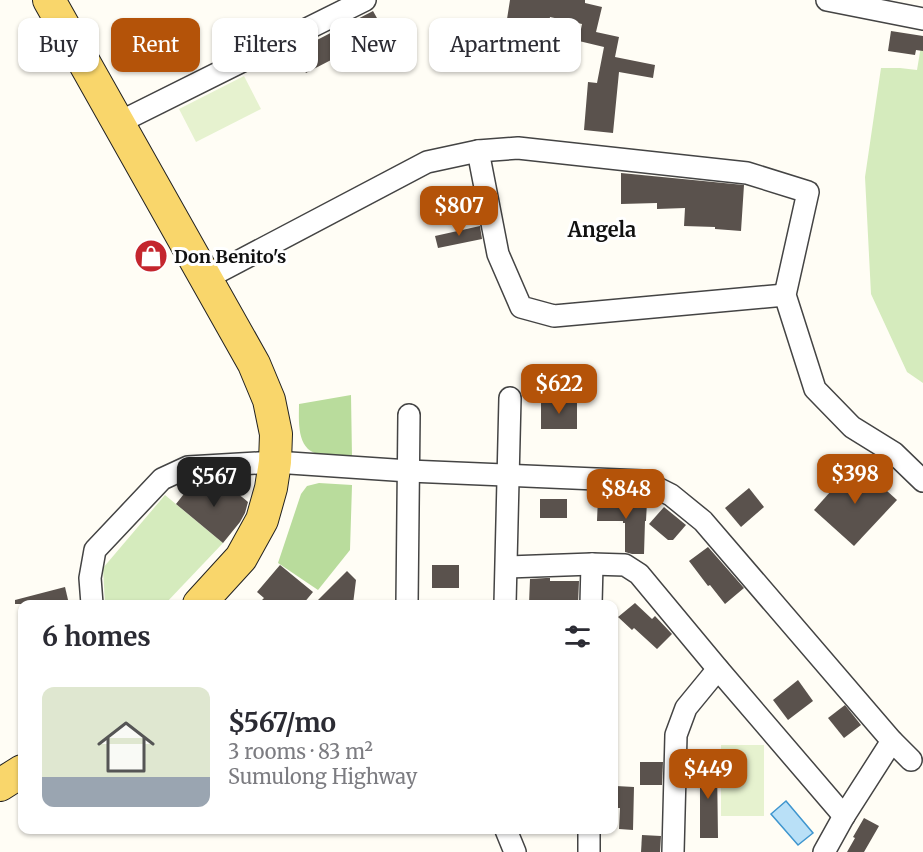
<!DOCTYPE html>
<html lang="en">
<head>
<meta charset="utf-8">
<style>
  :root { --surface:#fff; --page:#f7f7f7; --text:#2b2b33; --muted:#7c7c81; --line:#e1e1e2; --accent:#b45309 }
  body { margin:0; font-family:Merriweather,serif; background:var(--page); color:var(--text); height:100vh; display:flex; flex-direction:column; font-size:22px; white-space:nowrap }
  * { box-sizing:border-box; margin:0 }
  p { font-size:20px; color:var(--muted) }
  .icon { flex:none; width:33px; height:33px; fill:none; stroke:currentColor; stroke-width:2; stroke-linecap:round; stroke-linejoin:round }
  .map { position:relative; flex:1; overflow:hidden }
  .sheet { position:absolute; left:18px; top:600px; width:600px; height:234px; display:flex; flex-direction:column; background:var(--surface); border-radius:12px; box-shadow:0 2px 4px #0004 }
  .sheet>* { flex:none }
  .banner { position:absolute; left:18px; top:18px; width:600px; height:54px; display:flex; gap:12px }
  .price { position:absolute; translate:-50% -51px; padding:0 14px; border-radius:12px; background:var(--accent); color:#fff; font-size:20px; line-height:39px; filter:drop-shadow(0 2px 3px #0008) }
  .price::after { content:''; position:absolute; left:50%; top:36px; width:18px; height:14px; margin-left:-9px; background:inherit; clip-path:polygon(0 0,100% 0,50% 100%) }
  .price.current { background:#222; color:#fff }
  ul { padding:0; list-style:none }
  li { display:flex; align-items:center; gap:18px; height:150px; padding:0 24px }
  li+li { border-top:2px solid var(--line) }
  li span { display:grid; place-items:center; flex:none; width:168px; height:120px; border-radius:12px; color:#555 }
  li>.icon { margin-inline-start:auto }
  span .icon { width:72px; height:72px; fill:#fffc; stroke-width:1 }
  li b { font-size:26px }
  h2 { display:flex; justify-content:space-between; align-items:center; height:72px; padding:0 24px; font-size:26px }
  .tag { padding:0 21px; border-radius:12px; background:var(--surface); box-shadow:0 2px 4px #0004; font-size:21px; line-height:54px }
  .tag.current { background:var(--accent); color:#fff }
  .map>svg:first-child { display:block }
  .green { fill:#d5ebbd }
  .forest { fill:#b9dc9c }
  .pitch { fill:#e6f2cf }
  .water { fill:#b9e0f7; stroke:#3f96cf; stroke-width:1.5 }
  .building { fill:#5a524d }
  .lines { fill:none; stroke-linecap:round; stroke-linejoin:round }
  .street-casing { stroke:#444; stroke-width:24 }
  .primary-casing { stroke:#222; stroke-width:34 }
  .street { stroke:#fff; stroke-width:21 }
  .primary { stroke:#f9d66b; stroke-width:32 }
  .labels { text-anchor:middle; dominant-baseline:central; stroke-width:6; stroke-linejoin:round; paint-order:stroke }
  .poi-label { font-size:18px; font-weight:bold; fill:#111; stroke:#fff; text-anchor:start }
  .neighbourhood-label { font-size:20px; font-weight:bold; fill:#111; stroke:#fff }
</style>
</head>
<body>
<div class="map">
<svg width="923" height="852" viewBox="0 0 923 852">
  <rect width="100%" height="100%" fill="#fffdf5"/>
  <g class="green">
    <polygon points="921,46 923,46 923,383 907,372 871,294 865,177 881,68 900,68 917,70"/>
    <polygon points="165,495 223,543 165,604 105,604 103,568"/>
  </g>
  <g class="forest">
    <path d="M351,395L352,457C341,456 328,457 318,454C296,449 299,420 299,404Z"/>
    <polygon points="319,483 352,485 350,550 318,590 278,563 301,494 307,486"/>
  </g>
  <g class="pitch">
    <polygon points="244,76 261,109 196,142 179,109"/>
    <rect x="721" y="745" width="43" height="71"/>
  </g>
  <polygon class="water" points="786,801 813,833 798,845 771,814"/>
  <g class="building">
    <polygon points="510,0 585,0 585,3 602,7 596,32 619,37 615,57 655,65 653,78 619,72 613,133 584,130 588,82 597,83 604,47 558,36 560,25 581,29 582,24 550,17 545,44 504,38"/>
    <polygon points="373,11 390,41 336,69 331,60 306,73 294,51 316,39 317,40"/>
    <polygon points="891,31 923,36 923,51 916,50 915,55 888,51"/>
    <polygon points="621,173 744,185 741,231 715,229 715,227 684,226 685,208 657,209 657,203 621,204"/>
    <polygon points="480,226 482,239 438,248 435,236"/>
    <rect x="541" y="401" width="36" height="28"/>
    <polygon points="856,463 897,500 854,546 814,510"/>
    <polygon points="194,481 201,487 206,481 217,490 224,482 248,502 245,513 240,522 223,543 176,504"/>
    <polygon points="749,488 764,507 741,527 725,508"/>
    <polygon points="598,497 619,497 619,500 647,502 646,521 645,521 644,554 632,554 625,552 625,523 623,523 623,521 597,521"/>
    <rect x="540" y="499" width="27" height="19"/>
    <polygon points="664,507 686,525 673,540 668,540 649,524"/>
    <polygon points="708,547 744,588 725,604 710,585 708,586 689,561"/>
    <polygon points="280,565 313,592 303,604 258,604 264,598 257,592"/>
    <rect x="432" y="565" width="27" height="23"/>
    <polygon points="347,571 356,580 353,604 314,604"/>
    <polygon points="546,578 550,578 550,581 579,581 578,604 529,604 530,579"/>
    <polygon points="65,587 69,604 15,604 15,600"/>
    <polygon points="635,603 652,619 655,616 672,634 657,649 634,628 632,630 618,617"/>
    <polygon points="798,680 813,701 788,720 773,700"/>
    <polygon points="845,705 861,725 844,738 828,718"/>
    <polygon points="640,762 663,762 662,785 640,785"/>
    <polygon points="695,764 717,765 718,838 700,838 700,786 695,786"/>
    <polygon points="616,786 634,787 633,830 619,829 620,808 616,808"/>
    <polygon points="864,818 879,826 864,852 847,852 855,838 853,837"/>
    <polygon points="642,835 661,836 660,852 641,852"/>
  </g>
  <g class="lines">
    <defs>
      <g id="street">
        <polyline points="827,0 923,19"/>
        <polyline points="118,123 365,0"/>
        <polyline points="478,151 498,254 521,307 554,316 785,295"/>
        <polyline points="207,278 427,162 478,151 518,148 747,173 808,192 785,295 815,389 852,427 894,453 923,481"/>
        <polyline points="507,567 592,564 625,565 639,574 718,669 844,816"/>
        <polyline points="92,604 90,578 95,550 162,479 188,467 275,462 409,471 643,481 671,495 703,521 892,741 911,760"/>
        <polyline points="407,604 409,415"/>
        <polyline points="505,604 510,398"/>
        <polyline points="591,604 592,564"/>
        <polyline points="506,830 515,852"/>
        <polyline points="589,852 589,830"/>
        <polyline points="673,852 676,735 686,708 718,669"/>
        <polyline points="824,852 844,816 892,741"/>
      </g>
      <g id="primary">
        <polyline points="49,0 254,364 269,400 276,434 275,462 271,488 262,520 241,558 199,604"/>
        <polyline points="0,785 22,771"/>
      </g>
    </defs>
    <use href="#street" class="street-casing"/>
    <use href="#primary" class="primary-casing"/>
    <use href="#street" class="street"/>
    <use href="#primary" class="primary"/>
  </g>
  <defs>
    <symbol id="shop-disc" viewBox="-11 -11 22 22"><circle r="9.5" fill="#c4262e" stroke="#fff"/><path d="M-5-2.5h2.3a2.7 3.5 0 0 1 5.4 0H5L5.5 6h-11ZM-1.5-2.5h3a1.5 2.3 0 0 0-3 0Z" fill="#fff"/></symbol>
  </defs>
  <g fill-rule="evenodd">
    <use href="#shop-disc" x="132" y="237" width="38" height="38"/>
  </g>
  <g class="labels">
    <g class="poi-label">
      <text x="174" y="256">Don Benito's</text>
    </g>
    <g class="neighbourhood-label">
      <text x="602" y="229">Angela</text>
    </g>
  </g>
</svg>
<b class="price" style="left:459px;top:237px">$807</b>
<b class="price" style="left:559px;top:415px">$622</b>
<b class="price" style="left:855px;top:505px">$398</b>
<b class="price current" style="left:214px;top:508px">$567</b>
<b class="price" style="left:626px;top:520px">$848</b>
<b class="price" style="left:708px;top:800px">$449</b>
<div class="banner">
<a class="tag">Buy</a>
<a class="tag current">Rent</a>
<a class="tag">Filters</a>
<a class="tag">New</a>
<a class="tag">Apartment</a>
</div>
<section class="sheet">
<h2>6 homes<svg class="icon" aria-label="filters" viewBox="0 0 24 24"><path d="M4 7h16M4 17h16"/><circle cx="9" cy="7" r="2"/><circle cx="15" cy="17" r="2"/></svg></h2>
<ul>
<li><span style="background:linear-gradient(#dfe7d0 75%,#9aa5b1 0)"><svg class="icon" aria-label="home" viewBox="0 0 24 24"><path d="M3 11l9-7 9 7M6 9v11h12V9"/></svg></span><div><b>$567/mo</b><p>3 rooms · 83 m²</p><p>Sumulong Highway</p></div></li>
</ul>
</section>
</div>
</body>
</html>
